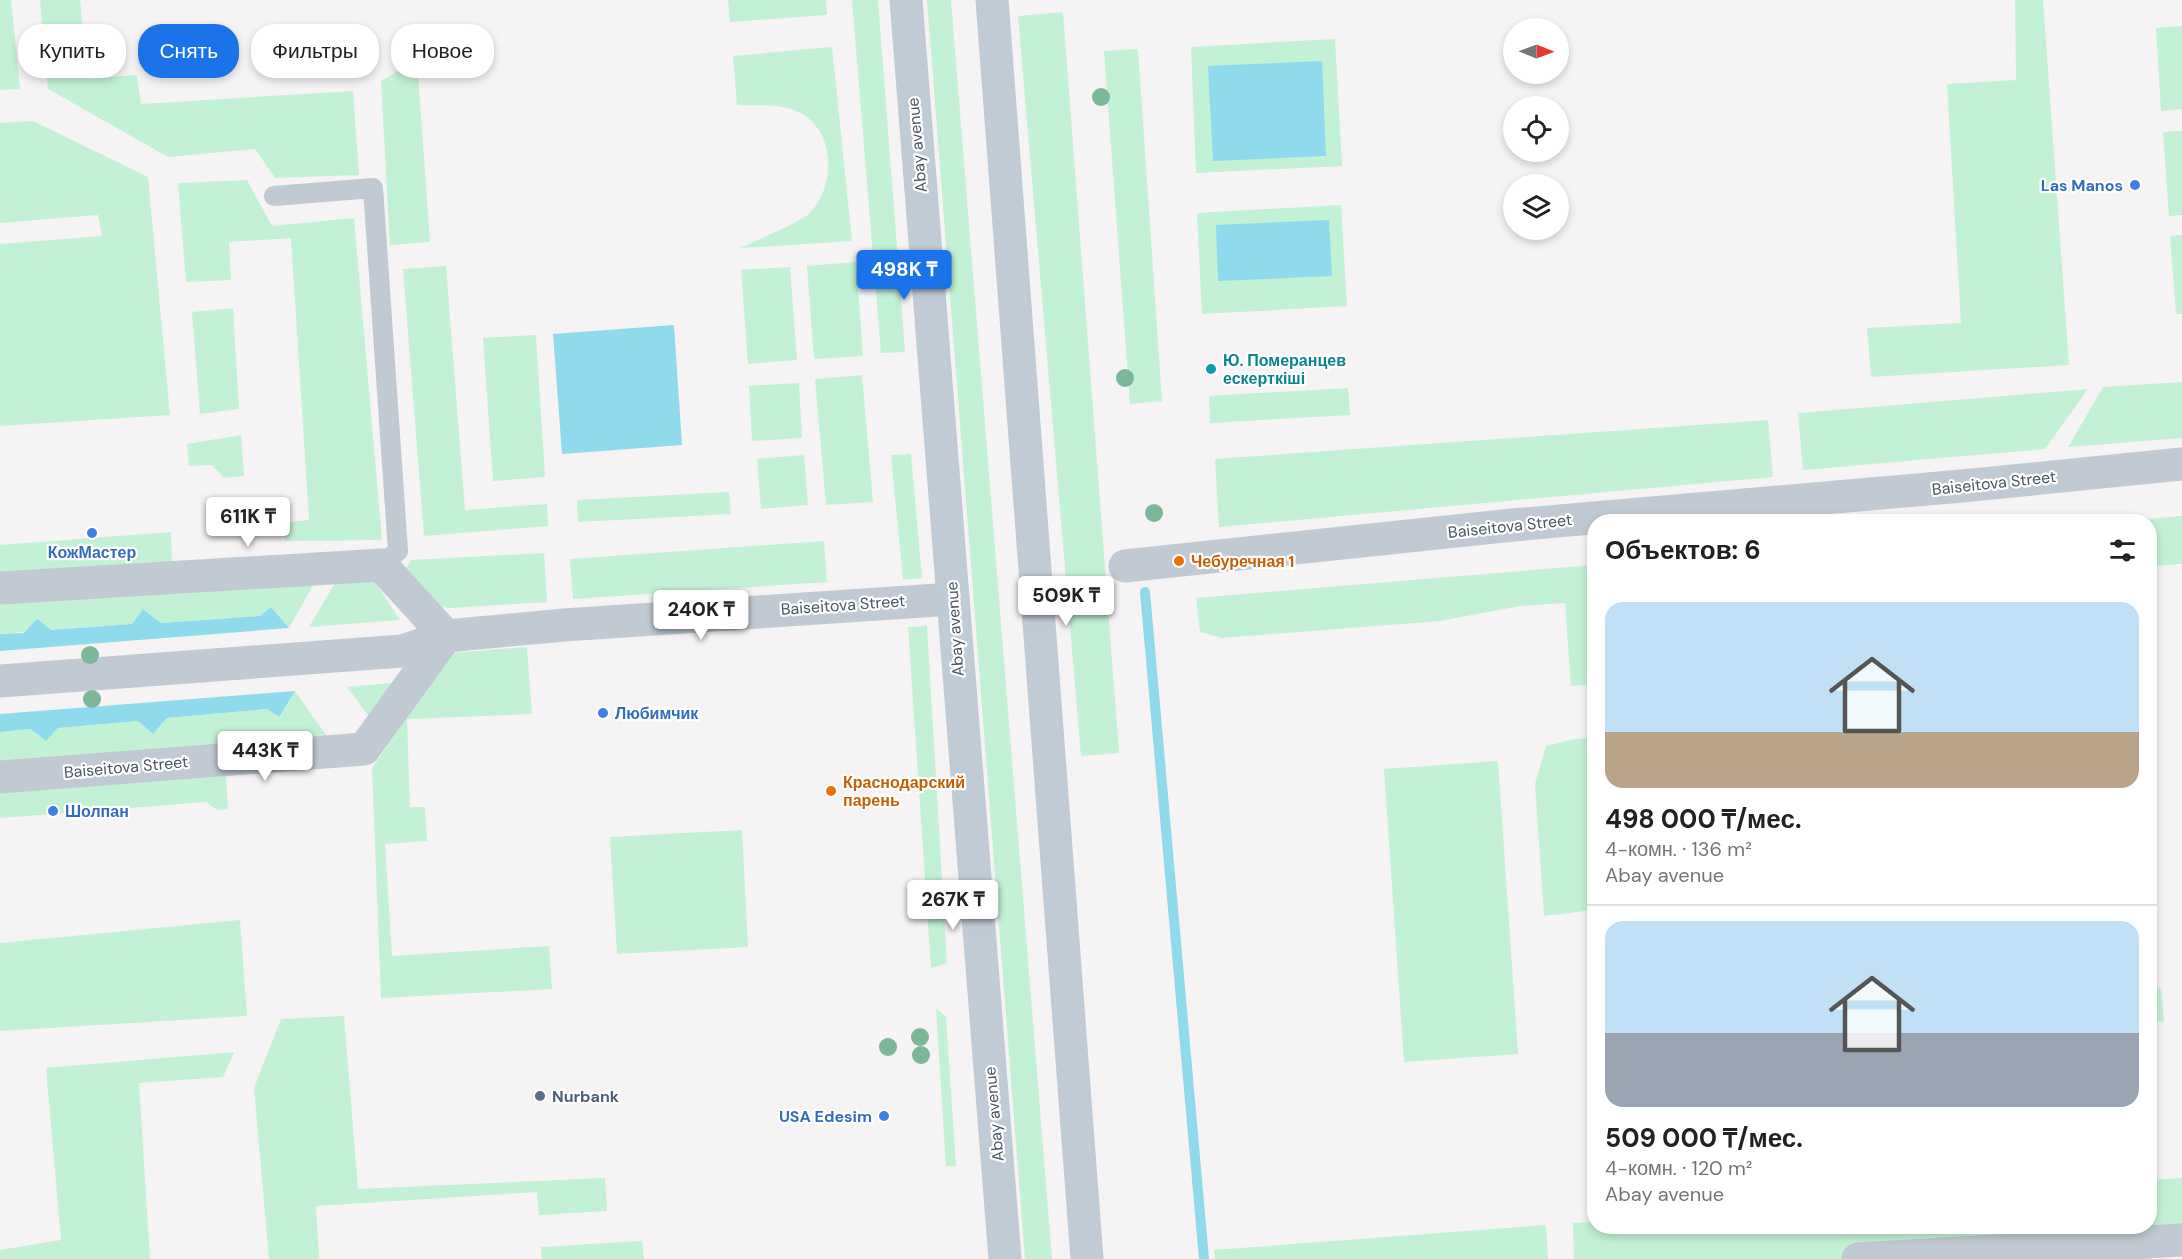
<!DOCTYPE html>
<html lang="ru">
<head>
<meta charset="utf-8">
<style>
  :root { --surface:#fff; --page:#f2f2f2; --text:#202124; --muted:#757577; --line:#e0e0e0; --accent:#1a73e8 }
  body { margin:0; font-family:"DM Sans",sans-serif; background:var(--page); color:var(--text); height:100vh; display:flex; flex-direction:column; font-size:22px; white-space:nowrap }
  * { box-sizing:border-box; margin:0 }
  p { font-size:20px; color:var(--muted) }
  .icon { flex:none; width:33px; height:33px; fill:none; stroke:currentColor; stroke-width:2; stroke-linecap:round; stroke-linejoin:round }
  .map { position:relative; flex:1; overflow:hidden }
  .sheet { position:absolute; left:1587px; top:514px; width:570px; height:720px; display:flex; flex-direction:column; background:var(--surface); border-radius:24px; box-shadow:0 3px 9px #0003 }
  .sheet>* { flex:none }
  .guide { position:absolute; left:18px; top:24px; width:570px; height:54px; display:flex; gap:12px }
  .needle { width:39px; rotate:91deg }
  .tools { position:absolute; left:1503px; top:18px; display:grid; gap:12px }
  .tools a { display:grid; place-items:center; width:66px; height:66px; border-radius:50%; background:var(--surface); box-shadow:0 3px 9px #0003; font-size:30px }
  .price { position:absolute; translate:-50% -51px; padding:0 14px; border-radius:6px; background:#fff; color:#222; font-size:20px; line-height:39px; filter:drop-shadow(0 2px 3px #0008) }
  .price::after { content:''; position:absolute; left:50%; top:36px; width:18px; height:14px; margin-left:-9px; background:inherit; clip-path:polygon(0 0,100% 0,50% 100%) }
  .price.on { background:var(--accent); color:#fff }
  ul { padding:0; list-style:none }
  li { display:grid; align-content:center; gap:12px; height:318px; padding:0 18px }
  li+li { border-top:2px solid var(--line) }
  li span { display:grid; place-items:center; height:186px; border-radius:18px; color:#555 }
  li>.icon { margin-inline-start:auto }
  span .icon { width:108px; height:108px; fill:#fffc; stroke-width:1 }
  li b { font-size:26px }
  h2 { display:flex; justify-content:space-between; align-items:center; height:72px; padding:0 18px; font-size:26px }
  .pill { padding:0 21px; border-radius:24px; background:var(--surface); box-shadow:0 3px 9px #0003; font-size:21px; line-height:54px }
  .pill.on { background:var(--accent); color:#fff }
  .map>svg:first-child { display:block }
  .green { fill:#c3f1d5 }
  .water { fill:#90daee }
  .lines { fill:none; stroke-linecap:round; stroke-linejoin:round }
  .stream { stroke:#90daee; stroke-width:10 }
  .lane { stroke:#c1cad2; stroke-width:20 }
  .street { stroke:#c1cad2; stroke-width:33 }
  .secondary { stroke:#c1cbd6; stroke-width:33 }
  .tree { fill:#7bb799 }
  .shop-dot { fill:#3f7fe0; stroke:#fff; stroke-width:2 }
  .culture-dot { fill:#0f9aa8; stroke:#fff; stroke-width:2 }
  .food-dot { fill:#e8710a; stroke:#fff; stroke-width:2 }
  .service-dot { fill:#5c6f8a; stroke:#fff; stroke-width:2 }
  .labels { text-anchor:middle; dominant-baseline:central; stroke-width:4.5; stroke-linejoin:round; paint-order:stroke }
  .street-label { font-size:16px; fill:#4a5661; stroke:#fff }
  .shop-label { font-size:16px; font-weight:bold; fill:#366cbe; stroke:#fff; text-anchor:end }
  .culture-label { font-size:16px; font-weight:bold; fill:#0d838f; stroke:#fff; text-anchor:start }
  .food-label { font-size:16px; font-weight:bold; fill:#c56008; stroke:#fff; text-anchor:start }
  .service-label { font-size:16px; font-weight:bold; fill:#4e5e75; stroke:#fff; text-anchor:start }
</style>
</head>
<body>
<div class="map">
<svg width="2182" height="1259" viewBox="0 0 2182 1259">
  <rect width="100%" height="100%" fill="#f5f3f3"/>
  <g class="green">
    <polygon points="0,0 11,0 20,89 0,90"/>
    <polygon points="40,0 80,0 88,79 137,75 141,104 353,91 359,175 275,178 255,149 168,157 48,89"/>
    <polygon points="728,0 826,0 827,15 730,22"/>
    <polygon points="852,0 878,0 905,352 881,353"/>
    <polygon points="927,0 951,0 1052,1259 1025,1259"/>
    <polygon points="2015,0 2043,0 2069,365 1871,377 1867,328 1961,323 1947,84 2016,80"/>
    <polygon points="1063,12 1119,753 1081,756 1018,16"/>
    <polygon points="2182,26 2182,109 2161,111 2156,28"/>
    <polygon points="1335,39 1342,166 1196,173 1191,47"/>
    <path d="M832,47L852,241L740,248C755,241 801,222 810,213C839,182 835,119 787,108C772,104 753,106 737,105L733,56Z"/>
    <polygon points="1138,49 1162,401 1130,404 1104,51"/>
    <polygon points="408,65 409,74 418,74 430,242 390,245 381,81"/>
    <polygon points="33,121 148,177 170,415 0,426 0,244 102,236 98,215 0,223 0,123"/>
    <polygon points="2182,131 2182,215 2169,216 2163,132"/>
    <polygon points="247,180 272,226 354,218 382,540 286,541 277,523 309,520 291,238 229,242 231,280 186,282 178,183"/>
    <polygon points="1341,205 1347,306 1202,314 1197,213"/>
    <polygon points="2182,235 2182,314 2176,314 2170,236"/>
    <polygon points="856,262 863,356 814,359 807,266"/>
    <polygon points="446,266 465,510 547,504 548,526 424,536 403,269"/>
    <polygon points="790,267 797,360 748,364 741,270"/>
    <polygon points="233,308 239,409 200,414 192,312"/>
    <polygon points="536,335 545,477 493,481 483,338"/>
    <polygon points="862,375 873,502 826,505 815,379"/>
    <polygon points="2182,382 2182,438 2068,447 2103,387"/>
    <polygon points="799,383 802,438 752,441 749,386"/>
    <polygon points="1348,388 1350,415 1210,423 1209,396"/>
    <polygon points="2088,389 2045,449 1803,470 1798,413"/>
    <polygon points="1768,420 1773,477 1219,527 1215,459"/>
    <polygon points="241,435 244,476 224,478 212,465 189,466 187,444"/>
    <polygon points="911,454 922,578 903,580 891,455"/>
    <polygon points="804,455 808,505 761,509 757,459"/>
    <polygon points="729,492 731,514 578,522 577,500"/>
    <polygon points="2182,516 2182,564 2150,566 2150,522 2114,522"/>
    <polygon points="171,532 172,566 0,573 0,545"/>
    <polygon points="824,541 827,582 573,599 570,559"/>
    <polygon points="544,553 547,602 450,608 437,606 402,576 411,560"/>
    <polygon points="1594,565 1594,684 1571,686 1565,603 1520,606 1440,621 1222,638 1200,632 1196,598"/>
    <polygon points="371,576 400,620 309,627 338,578"/>
    <polygon points="316,580 289,628 271,607 260,616 161,623 143,609 132,624 0,634 0,602"/>
    <polygon points="927,626 947,963 931,968 908,627"/>
    <polygon points="527,647 532,714 407,719 410,807 425,807 427,841 385,844 392,956 549,946 552,989 381,998 372,768 452,653"/>
    <polygon points="405,682 371,719 347,687"/>
    <polygon points="295,691 328,738 0,766 0,732 31,729 46,741 58,728 138,721 153,734 167,718 267,709 278,717"/>
    <polygon points="1594,737 1594,910 1544,916 1535,784 1546,746 1575,739"/>
    <polygon points="1498,761 1518,1054 1404,1062 1384,769"/>
    <polygon points="226,776 228,809 217,810 206,802 0,818 0,793"/>
    <polygon points="742,830 748,947 617,954 610,837"/>
    <polygon points="240,920 247,1016 0,1031 0,943"/>
    <polygon points="2150,982 2161,990 2164,1021 2150,1022"/>
    <polygon points="936,1008 946,1017 956,1166 946,1166"/>
    <polygon points="344,1016 358,1189 605,1178 607,1211 539,1215 537,1192 316,1206 319,1259 269,1259 254,1088 281,1019"/>
    <polygon points="234,1052 223,1077 139,1083 150,1259 0,1259 0,1250 61,1240 46,1068"/>
    <polygon points="2182,1178 2182,1240 2078,1259 1574,1259 1573,1223 1594,1222 1594,1227 2150,1227 2150,1180"/>
    <polygon points="1546,1225 1548,1259 1215,1259 1214,1250"/>
    <polygon points="642,1241 644,1259 542,1259 541,1247"/>
  </g>
  <g class="water">
    <polygon points="1322,61 1326,156 1213,161 1208,66"/>
    <polygon points="1329,220 1332,276 1218,281 1216,225"/>
    <polygon points="674,325 682,445 562,454 553,334"/>
    <polygon points="271,607 289,628 0,651 0,634 24,633 37,619 51,630 132,624 143,609 161,623 260,616"/>
    <polygon points="295,691 279,717 267,709 167,718 153,734 138,721 58,728 46,741 31,729 0,732 0,714"/>
  </g>
  <g class="lines">
    <polyline class="stream" points="1145,592 1204,1259"/>
    <polyline class="lane" points="274,196 373,188 398,551 381,565"/>
    <g class="street">
      <polyline points="1125,566 1513,525 1962,486 2182,464"/>
      <polyline points="0,588 381,565 446,636"/>
      <polyline points="0,681 402,651 446,636 564,625 953,599"/>
      <polyline points="0,777 364,749 446,636"/>
      <polyline points="1858,1259 2182,1240"/>
    </g>
    <g class="secondary">
      <polyline points="906,0 1005,1259"/>
      <polyline points="992,0 1087,1259"/>
    </g>
  </g>
  <g class="tree">
    <circle cx="1101" cy="97" r="9"/>
    <circle cx="1125" cy="378" r="9"/>
    <circle cx="1154" cy="513" r="9"/>
    <circle cx="90" cy="655" r="9"/>
    <circle cx="92" cy="699" r="9"/>
    <circle cx="920" cy="1037" r="9"/>
    <circle cx="888" cy="1047" r="9"/>
    <circle cx="921" cy="1055" r="9"/>
  </g>
  <g class="shop-dot">
    <circle cx="2135" cy="185" r="6"/>
    <circle cx="92" cy="533" r="6"/>
    <circle cx="603" cy="713" r="6"/>
    <circle cx="53" cy="811" r="6"/>
    <circle cx="884" cy="1116" r="6"/>
  </g>
  <circle class="culture-dot" cx="1211" cy="369" r="6"/>
  <g class="food-dot">
    <circle cx="1179" cy="561" r="6"/>
    <circle cx="831" cy="791" r="6"/>
  </g>
  <circle class="service-dot" cx="540" cy="1096" r="6"/>
  <g class="labels">
    <g class="street-label">
      <text transform="translate(917 145) rotate(-95)">Abay avenue</text>
      <text transform="translate(1994 483) rotate(-6)">Baiseitova Street</text>
      <text transform="translate(1510 526) rotate(-6)">Baiseitova Street</text>
      <text transform="translate(843 605) rotate(-4)">Baiseitova Street</text>
      <text transform="translate(955 629) rotate(-94)">Abay avenue</text>
      <text transform="translate(126 767) rotate(-5)">Baiseitova Street</text>
      <text transform="translate(994 1114) rotate(-95)">Abay avenue</text>
    </g>
    <g class="shop-label">
      <text x="2123" y="185">Las Manos</text>
      <text x="92" y="552" text-anchor="middle">КожМастер</text>
      <text x="615" y="713" text-anchor="start">Любимчик</text>
      <text x="65" y="811" text-anchor="start">Шолпан</text>
      <text x="872" y="1116">USA Edesim</text>
    </g>
    <g class="culture-label">
      <text x="1223" y="360">Ю. Померанцев<tspan x="1223" dy="18">ескерткіші</tspan></text>
    </g>
    <g class="food-label">
      <text x="1191" y="561">Чебуречная 1</text>
      <text x="843" y="782">Краснодарский<tspan x="843" dy="18">парень</tspan></text>
    </g>
    <g class="service-label">
      <text x="552" y="1096">Nurbank</text>
    </g>
  </g>
</svg>
<div class="tools">
<a><svg class="needle" viewBox="-14 -14 28 28"><path d="M0-13l5 13h-10z" fill="#e53935"/><path d="M0 13l5-13h-10z" fill="#757577"/></svg></a>
<a><svg class="icon" aria-label="locate" viewBox="0 0 24 24"><circle cx="12" cy="12" r="6"/><path d="M12 2v4M12 18v4M2 12h4M18 12h4"/></svg></a>
<a><svg class="icon" aria-label="layers" viewBox="0 0 24 24"><path d="M12 4l9 5-9 5-9-5zM3 14l9 5 9-5"/></svg></a>
</div>
<b class="price on" style="left:904px;top:301px">498K ₸</b>
<b class="price" style="left:248px;top:548px">611K ₸</b>
<b class="price" style="left:1066px;top:627px">509K ₸</b>
<b class="price" style="left:701px;top:641px">240K ₸</b>
<b class="price" style="left:265px;top:782px">443K ₸</b>
<b class="price" style="left:953px;top:931px">267K ₸</b>
<div class="guide">
<a class="pill">Купить</a>
<a class="pill on">Снять</a>
<a class="pill">Фильтры</a>
<a class="pill">Новое</a>
</div>
<section class="sheet">
<h2>Объектов: 6<svg class="icon" aria-label="filters" viewBox="0 0 24 24"><path d="M4 7h16M4 17h16"/><circle cx="9" cy="7" r="2"/><circle cx="15" cy="17" r="2"/></svg></h2>
<ul>
<li><span style="background:linear-gradient(#bfe0f5 70%,#b9a48a 0)"><svg class="icon" aria-label="home" viewBox="0 0 24 24"><path d="M3 11l9-7 9 7M6 9v11h12V9"/></svg></span><div><b>498 000 ₸/мес.</b><p>4-комн. · 136 m²</p><p>Abay avenue</p></div></li>
<li><span style="background:linear-gradient(#bfe0f5 60%,#9aa5b1 0)"><svg class="icon" aria-label="home" viewBox="0 0 24 24"><path d="M3 11l9-7 9 7M6 9v11h12V9"/></svg></span><div><b>509 000 ₸/мес.</b><p>4-комн. · 120 m²</p><p>Abay avenue</p></div></li>
</ul>
</section>
</div>
</body>
</html>
